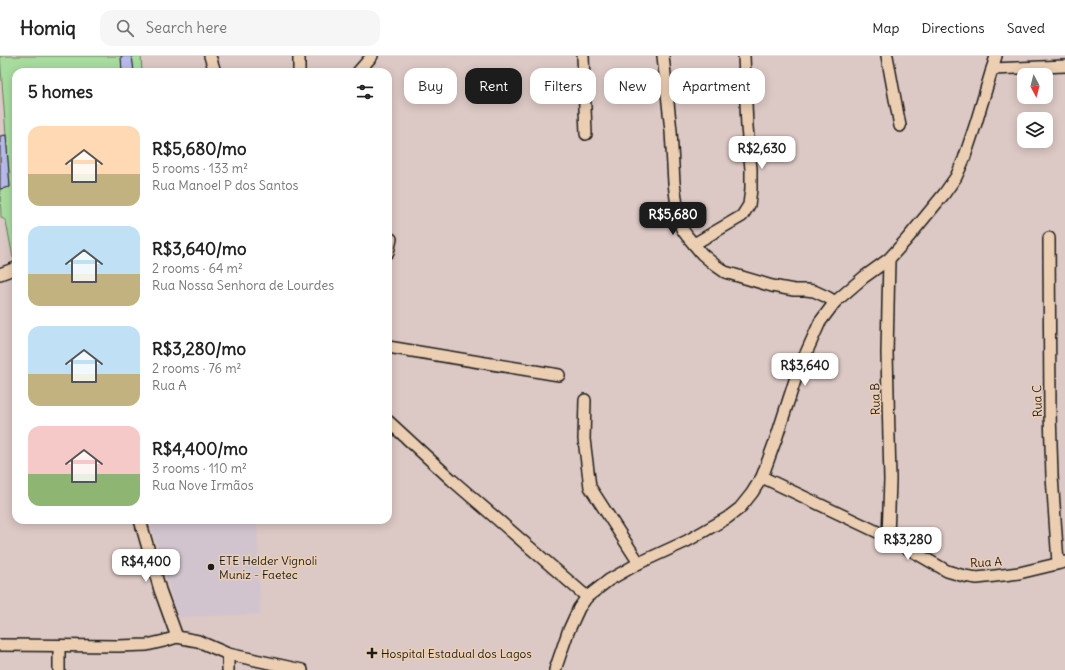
<!DOCTYPE html>
<html lang="en">
<head>
<meta charset="utf-8">
<style>
  :root { --surface:#fff; --page:#f6f6f6; --text:#222; --muted:#767676; --line:#e0e0e0; --accent:#1c1c1c }
  body { margin:0; font-family:Delius,sans-serif; background:var(--page); color:var(--text); height:100vh; display:flex; flex-direction:column; font-size:15px; white-space:nowrap }
  * { box-sizing:border-box; margin:0 }
  p { font-size:13px; color:var(--muted) }
  .icon { flex:none; width:22px; height:22px; fill:none; stroke:currentColor; stroke-width:2; stroke-linecap:round; stroke-linejoin:round }
  .map { position:relative; flex:1; overflow:hidden }
  .side { position:absolute; left:12px; top:12px; width:380px; height:456px; display:flex; flex-direction:column; background:var(--surface); border-radius:12px; box-shadow:0 2px 10px #0003 }
  .side>* { flex:none }
  .hud { position:absolute; left:404px; top:12px; width:380px; height:36px; display:flex; gap:8px }
  .needle { width:26px; rotate:173deg }
  .controls { position:absolute; left:1017px; top:12px; display:grid; gap:8px }
  .controls a { display:grid; place-items:center; width:36px; height:36px; border-radius:8px; background:var(--surface); box-shadow:0 2px 10px #0003; font-size:20px }
  .price { position:absolute; translate:-50% -34px; padding:0 9px; border-radius:8px; background:#fff; color:#222; font-size:13px; line-height:26px; filter:drop-shadow(0 1px 2px #0008) }
  .price::after { content:''; position:absolute; left:50%; top:24px; width:12px; height:9px; margin-left:-6px; background:inherit; clip-path:polygon(0 0,100% 0,50% 100%) }
  .price.active { background:var(--accent); color:#fff }
  ul { padding:0; list-style:none }
  li { display:flex; align-items:center; gap:12px; height:100px; padding:0 16px }
  li span { display:grid; place-items:center; flex:none; width:112px; height:80px; border-radius:12px; color:#555 }
  li>.icon { margin-inline-start:auto }
  span .icon { width:48px; height:48px; fill:#fffc; stroke-width:1 }
  li b { font-size:17px }
  h2 { display:flex; justify-content:space-between; align-items:center; height:48px; padding:0 16px; font-size:17px }
  .pill { padding:0 14px; border-radius:12px; background:var(--surface); box-shadow:0 2px 10px #0003; font-size:14px; line-height:36px }
  .pill.active { background:var(--accent); color:#fff }
  header { display:flex; align-items:center; gap:24px; box-sizing:border-box; height:56px; padding:0 20px; background:var(--surface); border-bottom:1px solid var(--line) }
  header strong { font-size:19px }
  nav { display:flex; gap:22px; margin-inline-start:auto; font-size:14px }
  .search { width:280px; height:36px; background:var(--page); display:flex; align-items:center; gap:10px; box-sizing:border-box; padding:0 14px; border-radius:12px; color:var(--muted); font-size:15px }
  .map>svg:first-child { display:block }
  .built { fill:#d1c4cf }
  .green { fill:#a7dc9e; stroke:#627c5d }
  .building { fill:#b7b9ea; stroke:#1c1c1c }
  .lines { fill:none; stroke-linecap:round; stroke-linejoin:round }
  .minor-casing { stroke:#1c1c1c; stroke-width:14 }
  .minor { stroke:#eccfb3; stroke-width:11 }
  .poi-dot { fill:#1c1c1c; stroke:#eccfb3; stroke-width:1.5 }
  .labels { text-anchor:middle; dominant-baseline:central; stroke-width:3; stroke-linejoin:round; paint-order:stroke }
  .street-label { font-size:12px; fill:#1c1c1c; stroke:#eccfb3 }
  .poi-label { font-size:12px; fill:#1c1c1c; stroke:#eccfb3; text-anchor:start }
</style>
</head>
<body>
<header>
<strong>Homiq</strong>
<div class="search"><svg class="icon" aria-label="search" viewBox="0 0 24 24"><circle cx="10" cy="10" r="6"/><path d="M15 15l6 6"/></svg>Search here</div>
<nav><a>Map</a><a>Directions</a><a>Saved</a></nav>
</header>
<div class="map">
<svg width="1065" height="614" viewBox="0 0 1065 614">
  <rect width="100%" height="100%" fill="#dcc8c4"/>
  <filter id="ink" filterUnits="userSpaceOnUse"><feTurbulence type="fractalNoise" baseFrequency=".025" numOctaves="2"/><feDisplacementMap in="SourceGraphic" scale="8" xChannelSelector="R" yChannelSelector="G"/><feConvolveMatrix kernelMatrix="1 2 1 2 8 2 1 2 1" color-interpolation-filters="sRGB"/></filter>
  <g filter="url(#ink)">
    <polygon class="built" points="150,464 257,464 260,558 178,561"/>
    <g class="green">
      <polygon points="0,0 121,0 122,16 16,16 16,201 13,202 6,165 1,161 0,133 10,131"/>
      <polygon points="132,0 141,0 142,16 134,16"/>
    </g>
    <g class="building">
      <polygon points="121,0 132,0 134,16 122,16"/>
      <polygon points="6,79 10,131 0,133 0,80"/>
    </g>
    <g class="lines">
      <defs>
        <g id="minor">
          <polyline points="210,0 215,16"/>
          <polyline points="583,0 586,78"/>
          <polyline points="663,0 671,75 674,127 677,150 678,163 682,173 687,180 702,198 715,209 725,216 772,230 794,234 806,234 814,235 827,241 835,246"/>
          <polyline points="887,0 900,70"/>
          <polyline points="992,13 1065,10"/>
          <polyline points="299,16 299,0"/>
          <polyline points="358,16 372,0"/>
          <polyline points="1049,182 1050,357 1052,420 1058,507"/>
          <polyline points="694,188 742,160 749,149 751,133 751,113 747,71 744,0"/>
          <polyline points="388,196 391,183"/>
          <polyline points="0,218 16,212"/>
          <polyline points="388,291 559,319"/>
          <polyline points="585,344 584,383 590,431 639,507"/>
          <polyline points="388,365 452,424 587,541"/>
          <polyline points="762,421 888,481 947,515 964,520 977,522 995,520 1019,517 1065,506"/>
          <polyline points="140,464 160,534 177,581"/>
          <polyline points="888,481 890,424 887,297 889,203"/>
          <polyline points="0,589 118,590 147,589 164,585 177,581 198,585 228,598 302,614"/>
          <polyline points="59,614 59,590"/>
          <polyline points="228,614 228,598"/>
          <polyline points="555,614 568,576 579,552 587,541 609,524 639,507 687,485 727,462 740,452 752,437 762,421 777,380 798,315 820,266 835,246 864,221 889,203 907,183 944,138 956,121 964,103 976,67 996,0"/>
        </g>
      </defs>
      <use href="#minor" class="minor-casing"/>
      <use href="#minor" class="minor"/>
    </g>
  </g>
  <g class="poi-dot">
    <circle cx="211" cy="511" r="4"/>
    <path d="M370 591h4v4h4v4h-4v4h-4v-4h-4v-4h4z"/>
  </g>
  <g class="labels">
    <g class="street-label">
      <text transform="translate(875 343) rotate(-91)">Rua B</text>
      <text transform="translate(1037 345) rotate(-91)">Rua C</text>
      <text transform="translate(986 506) rotate(-3)">Rua A</text>
    </g>
    <g class="poi-label">
      <text x="219" y="504">ETE Helder Vignoli<tspan x="219" dy="14">Muniz - Faetec</tspan></text>
      <text x="381" y="597">Hospital Estadual dos Lagos</text>
    </g>
  </g>
</svg>
<div class="controls">
<a><svg class="needle" viewBox="-14 -14 28 28"><path d="M0-13l5 13h-10z" fill="#e53935"/><path d="M0 13l5-13h-10z" fill="#767676"/></svg></a>
<a><svg class="icon" aria-label="layers" viewBox="0 0 24 24"><path d="M12 4l9 5-9 5-9-5zM3 14l9 5 9-5"/></svg></a>
</div>
<b class="price" style="left:762px;top:114px">R$2,630</b>
<b class="price active" style="left:673px;top:180px">R$5,680</b>
<b class="price" style="left:805px;top:331px">R$3,640</b>
<b class="price" style="left:908px;top:505px">R$3,280</b>
<b class="price" style="left:146px;top:527px">R$4,400</b>
<div class="hud">
<a class="pill">Buy</a>
<a class="pill active">Rent</a>
<a class="pill">Filters</a>
<a class="pill">New</a>
<a class="pill">Apartment</a>
</div>
<section class="side">
<h2>5 homes<svg class="icon" aria-label="filters" viewBox="0 0 24 24"><path d="M4 7h16M4 17h16"/><circle cx="9" cy="7" r="2"/><circle cx="15" cy="17" r="2"/></svg></h2>
<ul>
<li><span style="background:linear-gradient(#ffd9b3 60%,#c2b280 0)"><svg class="icon" aria-label="home" viewBox="0 0 24 24"><path d="M3 11l9-7 9 7M6 9v11h12V9"/></svg></span><div><b>R$5,680/mo</b><p>5 rooms · 133 m²</p><p>Rua Manoel P dos Santos</p></div></li>
<li><span style="background:linear-gradient(#bfe0f5 60%,#c2b280 0)"><svg class="icon" aria-label="home" viewBox="0 0 24 24"><path d="M3 11l9-7 9 7M6 9v11h12V9"/></svg></span><div><b>R$3,640/mo</b><p>2 rooms · 64 m²</p><p>Rua Nossa Senhora de Lourdes</p></div></li>
<li><span style="background:linear-gradient(#bfe0f5 60%,#c2b280 0)"><svg class="icon" aria-label="home" viewBox="0 0 24 24"><path d="M3 11l9-7 9 7M6 9v11h12V9"/></svg></span><div><b>R$3,280/mo</b><p>2 rooms · 76 m²</p><p>Rua A</p></div></li>
<li><span style="background:linear-gradient(#f6c9c9 60%,#8fb573 0)"><svg class="icon" aria-label="home" viewBox="0 0 24 24"><path d="M3 11l9-7 9 7M6 9v11h12V9"/></svg></span><div><b>R$4,400/mo</b><p>3 rooms · 110 m²</p><p>Rua Nove Irmãos</p></div></li>
</ul>
</section>
</div>
</body>
</html>
